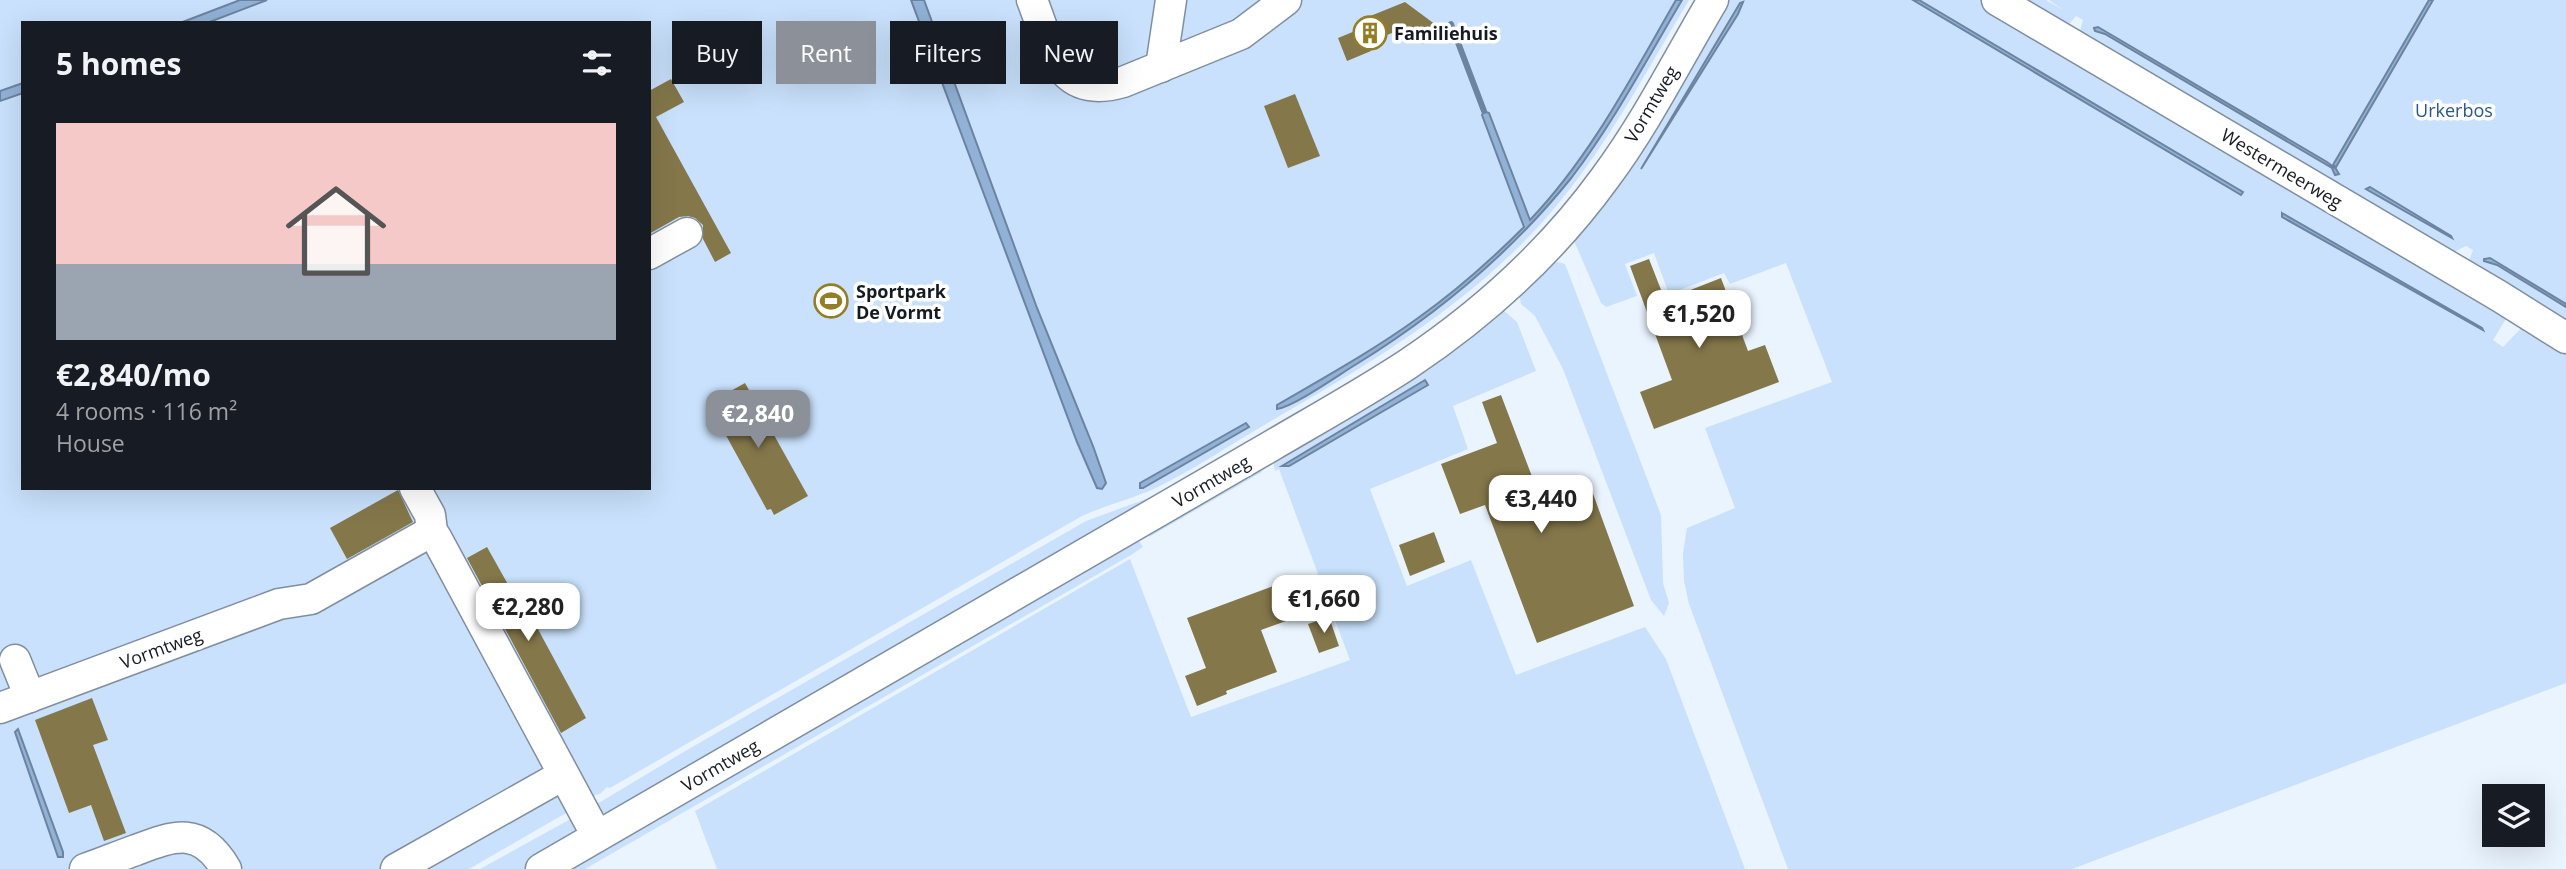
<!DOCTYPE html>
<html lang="en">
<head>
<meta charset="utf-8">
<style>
  :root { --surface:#171b24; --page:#242831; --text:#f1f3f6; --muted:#9ea1a6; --accent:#8c9099 }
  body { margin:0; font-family:"Open Sans",sans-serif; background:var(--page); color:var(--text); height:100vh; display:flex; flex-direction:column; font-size:26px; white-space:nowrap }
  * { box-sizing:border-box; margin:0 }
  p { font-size:23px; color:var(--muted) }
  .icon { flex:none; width:38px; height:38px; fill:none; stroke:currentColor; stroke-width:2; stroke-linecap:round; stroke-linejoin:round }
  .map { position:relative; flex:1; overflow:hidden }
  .sheet { position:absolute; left:21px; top:21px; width:630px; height:469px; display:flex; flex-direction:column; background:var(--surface); border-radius:0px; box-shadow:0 7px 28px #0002 }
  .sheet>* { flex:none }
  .banner { position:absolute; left:672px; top:21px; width:665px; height:63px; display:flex; gap:14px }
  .buttons { position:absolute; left:2482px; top:784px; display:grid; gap:14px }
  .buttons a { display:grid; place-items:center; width:63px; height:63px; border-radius:0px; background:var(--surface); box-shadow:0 7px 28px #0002; font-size:35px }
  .price { position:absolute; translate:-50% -60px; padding:0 16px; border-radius:14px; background:#fff; color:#222; font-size:23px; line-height:46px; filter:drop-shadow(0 2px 4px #0008) }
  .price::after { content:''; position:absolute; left:50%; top:42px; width:21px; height:16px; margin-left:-10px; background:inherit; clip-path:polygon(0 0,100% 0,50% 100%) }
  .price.on { background:var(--accent); color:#fff }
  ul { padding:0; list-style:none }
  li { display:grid; align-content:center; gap:14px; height:371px; padding:0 35px }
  li span { display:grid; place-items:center; height:217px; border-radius:0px; color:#555 }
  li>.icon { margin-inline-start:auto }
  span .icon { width:126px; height:126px; fill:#fffc; stroke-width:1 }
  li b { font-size:30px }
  h2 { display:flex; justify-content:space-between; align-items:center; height:84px; padding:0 35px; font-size:30px }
  .tag { padding:0 24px; border-radius:0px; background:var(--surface); box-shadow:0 7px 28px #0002; font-size:24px; line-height:63px }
  .tag.on { background:var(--accent); color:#fff }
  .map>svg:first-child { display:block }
  .green { fill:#c9e1fc; fill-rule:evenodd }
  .water { fill:#91b1d6; stroke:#6c84a0; stroke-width:2 }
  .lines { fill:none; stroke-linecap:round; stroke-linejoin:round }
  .stream { stroke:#6c84a0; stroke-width:6 }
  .building { fill:#84774a }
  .minor-casing { stroke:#808e9f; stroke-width:33 }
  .minor { stroke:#fff; stroke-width:30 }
  .labels { text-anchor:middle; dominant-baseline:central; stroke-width:7; stroke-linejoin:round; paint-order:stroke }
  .poi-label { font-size:18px; font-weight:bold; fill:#151b21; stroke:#fff; text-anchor:start }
  .street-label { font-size:18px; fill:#151b21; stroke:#fff }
  .park-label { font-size:18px; fill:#2a5888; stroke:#fff }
</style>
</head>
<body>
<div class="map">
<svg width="2566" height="869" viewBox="0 0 2566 869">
  <rect width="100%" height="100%" fill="#eaf4fe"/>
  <g class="green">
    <path d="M0,0H1680L1583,156L1529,226L1430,314L1277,407L1278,410C1305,398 1331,380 1356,364C1439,314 1513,253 1572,176C1614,122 1647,59 1682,0H1689C1647,70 1609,143 1557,205C1479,299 1375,361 1271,421C1233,443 1195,469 1156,488C1132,499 1106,505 1082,516L610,788L607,787L600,794L592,796L566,813L469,869H0ZM23,23H649V488H23Z"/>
    <path d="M1721,0H1913L2240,195L2243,192L1919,0H1982L2510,312L2493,340L2503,347L2527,322L2566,347V683L2072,869H1788L1689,604L1684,581L1683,553L1687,528L1735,508L1705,428L1832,382L1786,263L1730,284L1724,273L1669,294L1654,253L1625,264L1637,296L1606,307L1601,303L1574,241V234ZM1740,3L1743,4L1738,14L1641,169ZM2282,213L2482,328L2483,330L2282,217Z"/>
    <polygon points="2011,0 2046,0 2063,10 2049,0 2566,0 2566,304 2489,259 2490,262 2566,307 2566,323 2468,264 2473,250 2466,246 2446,256 2079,35 2083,20 2076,16 2070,23 2057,27"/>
    <polygon points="1557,262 1565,264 1661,515 1663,583 1669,603 1664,616 1651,600 1563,369 1535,316 1521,304 1519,294 1551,263"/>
    <path d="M1502,309L1517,322L1536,371L1453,406L1468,449L1370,489L1407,586L1471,560L1516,675L1645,627L1666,659L1745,869H717L695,811L1130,559L1191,717L1350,660L1279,469L1275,471L1273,459ZM1425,380L1428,385L1289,466H1282Z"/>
    <polygon points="1250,441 1254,449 605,817 592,807 687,750 1086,521 1154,496"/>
    <polygon points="1258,467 1262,472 1149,537 1148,530 1156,521 1163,527 1233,486 1232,476"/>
    <polygon points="1137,538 1143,547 1131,555 585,869 554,869"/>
    <polygon points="576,816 577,832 526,869 480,869"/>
  </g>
  <g class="water">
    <polygon points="240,0 267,0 207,23 180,23"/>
    <polygon points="911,0 924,0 1037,308 1093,446 1106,483 1102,489 1097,488 1077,442"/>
    <path d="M1676,0H1682C1647,59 1614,122 1572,177C1511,253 1438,314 1355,365C1337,376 1295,406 1277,409V405C1325,377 1374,350 1418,318C1456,291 1491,260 1524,227L1482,115L1484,111L1489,113L1530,220C1591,156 1632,76 1676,0Z"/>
    <polygon points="1913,0 1919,0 2243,192 2241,195"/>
    <polygon points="2429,0 2433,0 2336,167 2333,165"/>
    <polygon points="1743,2 1738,14 1641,169 1740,3"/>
    <polygon points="2098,27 2327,162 2336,169 2339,174 2335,175 2332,168 2105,34 2095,31 2094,28"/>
    <polygon points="23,83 23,93 0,101 0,91"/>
    <polygon points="2370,187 2451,236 2452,238 2366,189"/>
    <polygon points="2282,213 2482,328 2483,330 2282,217"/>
    <polygon points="2490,258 2566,304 2566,307 2497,265 2484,261 2484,259"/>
    <polygon points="1425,380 1428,385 1289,466 1282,466"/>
    <polygon points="1246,423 1249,427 1143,488 1140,488 1140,483"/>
    <polygon points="18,729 63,852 63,857 58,857 15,732"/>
  </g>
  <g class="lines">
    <polyline class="stream" points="1451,24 1484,111"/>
  </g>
  <g class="building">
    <polygon points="1405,2 1436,25 1423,44 1402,29 1367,43 1371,51 1347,61 1338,38 1360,29 1358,21"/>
    <polygon points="671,79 684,102 656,117 731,253 715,262 703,239 703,225 695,218 688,216 679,217 649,234 649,91"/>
    <polygon points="1295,94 1320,156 1288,168 1264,106"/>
    <polygon points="1649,259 1665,300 1721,278 1748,351 1765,345 1779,382 1654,429 1640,392 1672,380 1630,266"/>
    <polygon points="745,383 808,496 774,515 771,509 767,510 712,410 715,409 711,402"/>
    <polygon points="1501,395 1544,508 1592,491 1634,606 1537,643 1485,505 1460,514 1441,464 1497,443 1482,402"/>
    <polygon points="398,490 413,522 347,559 330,528"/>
    <polygon points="1434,532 1445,562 1410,576 1399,545"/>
    <polygon points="487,547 529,622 533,620 586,718 561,733 467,558"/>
    <polygon points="1287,581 1300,616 1261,630 1277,672 1226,691 1227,694 1197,706 1185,676 1206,668 1187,618"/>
    <polygon points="1329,617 1339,646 1319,653 1308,624"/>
    <polygon points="92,698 108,740 93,745 126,833 104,841 91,805 69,813 35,720"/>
  </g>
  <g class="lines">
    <defs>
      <g id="minor">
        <path d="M1032,0C1051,48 1058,101 1123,82L1241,34L1286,0"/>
        <polyline points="1997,0 2499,296 2566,338"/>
        <polyline points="1161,67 1171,0"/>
        <polyline points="649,254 687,233"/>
        <polyline points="415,488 430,515 432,531 437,539 597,836"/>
        <polyline points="15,660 30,697"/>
        <polyline points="0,708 279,604 311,599 432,531"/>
        <path d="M85,869C102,863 119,856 136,850C175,835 201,826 226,869"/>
        <polyline points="396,869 563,775"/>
        <path d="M541,869L1271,446C1317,419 1364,393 1408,364C1484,313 1552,251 1605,178C1646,123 1678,59 1713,0"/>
      </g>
    </defs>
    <use href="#minor" class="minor-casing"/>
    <use href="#minor" class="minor"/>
  </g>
  <defs>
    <symbol id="building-ring" viewBox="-11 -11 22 22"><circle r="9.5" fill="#fff" stroke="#947e25" stroke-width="1.5"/><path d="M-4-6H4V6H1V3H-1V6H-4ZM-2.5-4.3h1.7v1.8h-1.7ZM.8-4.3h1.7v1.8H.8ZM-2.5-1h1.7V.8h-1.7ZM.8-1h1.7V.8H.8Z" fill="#947e25"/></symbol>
    <symbol id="stadium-ring" viewBox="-11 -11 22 22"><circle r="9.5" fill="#fff" stroke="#947e25" stroke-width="1.5"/><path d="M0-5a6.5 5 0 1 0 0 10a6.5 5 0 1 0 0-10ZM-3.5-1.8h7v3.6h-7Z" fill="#947e25"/></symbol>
  </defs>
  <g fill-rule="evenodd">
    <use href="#building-ring" x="1351" y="14" width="38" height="38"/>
    <use href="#stadium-ring" x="812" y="282" width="38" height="38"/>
  </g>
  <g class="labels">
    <g class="poi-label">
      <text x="1394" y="33">Familiehuis</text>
      <text x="856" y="291">Sportpark<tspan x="856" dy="21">De Vormt</tspan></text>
    </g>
    <g class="street-label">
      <text transform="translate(1651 104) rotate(-59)">Vormtweg</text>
      <text transform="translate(2282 168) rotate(31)">Westermeerweg</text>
      <text transform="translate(1211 481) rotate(-30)">Vormtweg</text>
      <text transform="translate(161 648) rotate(-20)">Vormtweg</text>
      <text transform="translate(720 765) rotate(-30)">Vormtweg</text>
    </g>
    <g class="park-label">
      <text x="2454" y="110">Urkerbos</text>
    </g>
  </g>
</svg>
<div class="buttons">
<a><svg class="icon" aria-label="layers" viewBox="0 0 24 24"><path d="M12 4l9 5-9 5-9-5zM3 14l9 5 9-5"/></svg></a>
</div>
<b class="price" style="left:1699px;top:350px">€1,520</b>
<b class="price on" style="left:758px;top:450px">€2,840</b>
<b class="price" style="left:1541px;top:535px">€3,440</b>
<b class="price" style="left:1324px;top:635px">€1,660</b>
<b class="price" style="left:528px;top:643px">€2,280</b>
<div class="banner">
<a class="tag">Buy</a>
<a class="tag on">Rent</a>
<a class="tag">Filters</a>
<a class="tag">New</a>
</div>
<section class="sheet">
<h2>5 homes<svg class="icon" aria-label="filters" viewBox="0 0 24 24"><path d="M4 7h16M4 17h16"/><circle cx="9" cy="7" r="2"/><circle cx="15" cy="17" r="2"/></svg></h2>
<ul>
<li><span style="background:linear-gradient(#f6c9c9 65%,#9aa5b1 0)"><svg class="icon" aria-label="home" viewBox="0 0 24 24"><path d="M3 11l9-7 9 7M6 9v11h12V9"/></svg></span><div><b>€2,840/mo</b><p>4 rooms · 116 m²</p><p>House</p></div></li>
</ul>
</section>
</div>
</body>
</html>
